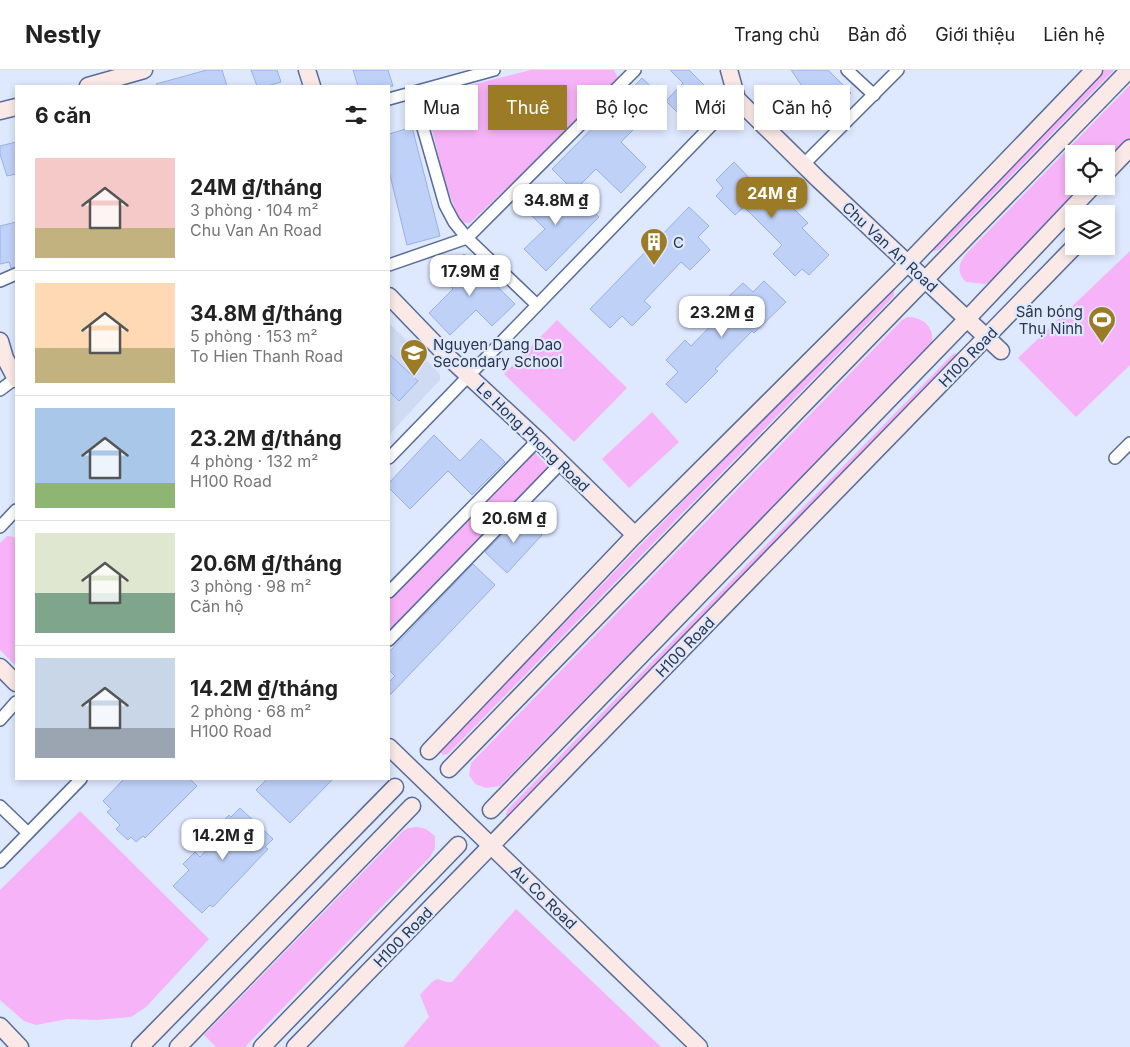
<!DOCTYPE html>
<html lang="vi">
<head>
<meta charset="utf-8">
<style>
  :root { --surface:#fff; --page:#f6f6f6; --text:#222; --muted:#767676; --line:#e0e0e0; --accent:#9b7b25 }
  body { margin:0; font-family:Inter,sans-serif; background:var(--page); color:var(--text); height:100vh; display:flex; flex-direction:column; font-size:19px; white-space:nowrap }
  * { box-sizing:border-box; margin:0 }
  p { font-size:16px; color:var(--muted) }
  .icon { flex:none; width:28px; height:28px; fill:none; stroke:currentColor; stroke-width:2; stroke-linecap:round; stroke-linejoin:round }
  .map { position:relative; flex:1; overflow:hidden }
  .details { position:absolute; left:15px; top:15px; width:375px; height:695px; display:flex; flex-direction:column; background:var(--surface); border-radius:0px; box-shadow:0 2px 8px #0003 }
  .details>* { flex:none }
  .hud { position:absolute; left:405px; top:15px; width:475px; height:45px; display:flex; gap:10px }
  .controls { position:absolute; left:1065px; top:75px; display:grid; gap:10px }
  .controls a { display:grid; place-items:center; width:50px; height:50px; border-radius:0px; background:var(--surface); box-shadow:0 2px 8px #0003; font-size:25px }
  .price { position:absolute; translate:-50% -42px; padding:0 11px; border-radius:10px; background:#fff; color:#222; font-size:16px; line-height:32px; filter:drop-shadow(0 1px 2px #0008) }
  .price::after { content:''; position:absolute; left:50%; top:30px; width:15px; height:11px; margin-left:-8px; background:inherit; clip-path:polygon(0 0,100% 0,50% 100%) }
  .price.active { background:var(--accent); color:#fff }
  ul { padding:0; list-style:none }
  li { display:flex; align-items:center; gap:15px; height:125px; padding:0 20px }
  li+li { border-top:1px solid var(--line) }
  li span { display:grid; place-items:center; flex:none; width:140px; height:100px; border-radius:0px; color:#555 }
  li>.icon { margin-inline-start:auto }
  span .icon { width:60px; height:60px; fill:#fffc; stroke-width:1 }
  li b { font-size:21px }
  h2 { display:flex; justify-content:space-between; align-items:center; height:60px; padding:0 20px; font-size:21px }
  .chip { padding:0 18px; border-radius:0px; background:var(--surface); box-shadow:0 2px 8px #0003; font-size:18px; line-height:45px }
  .chip.active { background:var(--accent); color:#fff }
  header { display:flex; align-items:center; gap:30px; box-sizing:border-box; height:70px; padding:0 25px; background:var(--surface); border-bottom:1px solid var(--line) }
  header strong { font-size:24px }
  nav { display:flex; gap:28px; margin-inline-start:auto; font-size:18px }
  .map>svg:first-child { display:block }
  .built { fill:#cfdaf3 }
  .green { fill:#f7b3f7 }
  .building { fill:#c0d1f8; stroke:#99b0e6 }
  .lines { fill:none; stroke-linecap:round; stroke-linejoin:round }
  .street-casing { stroke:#576b9c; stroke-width:14 }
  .secondary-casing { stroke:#576b9c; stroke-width:19 }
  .street { stroke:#fff; stroke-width:11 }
  .secondary { stroke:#fae9e7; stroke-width:16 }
  .labels { text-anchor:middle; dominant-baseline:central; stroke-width:4.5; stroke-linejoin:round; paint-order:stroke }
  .poi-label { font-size:15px; fill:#2c354b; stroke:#dee8ff; text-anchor:start }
  .street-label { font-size:15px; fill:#2c354b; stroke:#dee8ff }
</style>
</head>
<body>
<header>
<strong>Nestly</strong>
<nav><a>Trang chủ</a><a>Bản đồ</a><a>Giới thiệu</a><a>Liên hệ</a></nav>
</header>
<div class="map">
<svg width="1130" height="977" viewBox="0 0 1130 977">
  <rect width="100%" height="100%" fill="#dee8ff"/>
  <polygon class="built" points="389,253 437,301 440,305 440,310 435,315 389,365"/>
  <g class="green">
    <polygon points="531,0 614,0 618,8 616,13 470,153 460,152 446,115 425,32 430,25"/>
    <polygon points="1103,0 1114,0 939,180 933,181 932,176"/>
    <path d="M1130,15V70L1106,94V84H1074V116H1084L991,211L985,214L966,212C957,203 958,195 965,185Z"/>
    <polygon points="1130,181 1130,295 1076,347 1018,288"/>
    <polygon points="891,220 894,221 894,226 448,684 443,685 441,683 443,678 888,221"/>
    <path d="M907,247C922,247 934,256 932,272L873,334L500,716L486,718L475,714L469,705L471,693L901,251Z"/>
    <polygon points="557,250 627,318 574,372 504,304"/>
    <polygon points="956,283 959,286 508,747 506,745 507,740 953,284"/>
    <polygon points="652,342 679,372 629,418 602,389"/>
    <polygon points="534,382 550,398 389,562 389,531"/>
    <polygon points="7,466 14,467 16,469 16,596 0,580 0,473"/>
    <polygon points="80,741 209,869 146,937 131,947 97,950 67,949 36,955 24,951 0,930 0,820"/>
    <polygon points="417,757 426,759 435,766 435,778 430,787 245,977 216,977 204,965 403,761 408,758"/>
    <polygon points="516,839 661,977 403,977 429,947 420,925 432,912 437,909 447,912 452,912"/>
  </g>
  <g class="building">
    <polygon points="207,0 222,0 227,16 157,16 156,14"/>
    <polygon points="251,0 277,0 281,12 268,16 257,16"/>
    <polygon points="353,0 388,0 393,16 358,16"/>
    <polygon points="670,0 689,0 715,26 688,53 666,31 683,13"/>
    <polygon points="791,0 828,0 851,23 828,45 800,18 802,16"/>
    <polygon points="642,8 664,29 621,72 646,97 621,123 596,99 574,121 552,99"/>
    <polygon points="412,57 440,166 407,175 389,101 389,64"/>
    <polygon points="16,72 16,104 7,106 0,84 0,76"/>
    <polygon points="734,92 758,117 765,110 808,153 802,158 829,185 809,205 802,199 795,206 773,184 782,175 744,137 735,145 716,126 723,118 716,110"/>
    <polygon points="536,115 562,140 577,125 599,147 546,201 524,179 545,159 519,133"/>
    <polygon points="689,137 709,156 698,167 710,180 690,200 681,192 644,231 651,237 632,256 622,246 610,258 590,239"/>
    <polygon points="16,152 16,197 11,198 9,192 0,194 0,156"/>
    <polygon points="464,184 515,234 492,256 476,240 450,265 429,243 453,219 441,207"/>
    <polygon points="764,211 786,232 754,263 752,261 715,299 718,301 686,333 666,314 678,302 666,290 685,270 691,276 729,237 723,232 743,213 753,222"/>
    <polygon points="389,284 418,311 399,331 389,321"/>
    <polygon points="434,365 460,391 481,369 505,392 472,425 448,401 410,439 389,418 389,413"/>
    <polygon points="521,445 542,465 507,503 485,482"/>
    <polygon points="473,494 495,515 389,626 389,612 395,606 389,600 389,582"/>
    <polygon points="124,709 190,709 197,716 145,768 143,766 136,772 131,767 128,770 116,759 120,755 107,742 111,739 103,731"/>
    <polygon points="267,709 333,709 290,753 256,720"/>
    <polygon points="240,738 273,769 265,777 268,779 213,837 210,835 202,843 173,816 189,800 183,794 195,782 200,787 219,767 213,762 229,745 231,747"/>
  </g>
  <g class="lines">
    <defs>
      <g id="street">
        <polyline points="847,0 874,25"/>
        <polyline points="413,23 445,135 454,152 467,168 537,235"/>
        <polyline points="389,29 494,0"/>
        <polyline points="803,95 898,0"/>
        <polyline points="389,195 467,168 635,0"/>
        <polyline points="0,211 16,204"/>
        <polyline points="0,320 16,308"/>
        <polyline points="389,388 737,29"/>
        <polyline points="1115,388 1130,373"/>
        <polyline points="0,457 16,440"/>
        <polyline points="389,522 538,370"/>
        <polyline points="389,570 561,393"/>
        <polyline points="0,650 16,632"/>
        <polyline points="0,736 28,763"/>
        <polyline points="0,792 81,709"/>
      </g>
      <g id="secondary">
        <polyline points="307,0 312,16"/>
        <polyline points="729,0 737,29 818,109 1001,281"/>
        <polyline points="88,16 144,0"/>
        <polyline points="0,41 16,37"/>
        <polyline points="1106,103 1130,78"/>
        <polyline points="389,226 444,283 538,370 635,465"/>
        <polyline points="0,271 5,288 16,309"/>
        <polyline points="0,597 16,613"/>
        <polyline points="389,677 699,977"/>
        <polyline points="429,681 635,465 908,193 1094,0"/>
        <polyline points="449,699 1129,0"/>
        <polyline points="491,740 967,249 1093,116"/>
        <polyline points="0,956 20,977"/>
        <polyline points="140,977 395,717"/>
        <polyline points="178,977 412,736"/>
        <polyline points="262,977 458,775"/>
        <polyline points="295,977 1075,176"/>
      </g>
    </defs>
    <use href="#street" class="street-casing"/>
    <use href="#secondary" class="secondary-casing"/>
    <use href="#street" class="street"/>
    <use href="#secondary" class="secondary"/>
  </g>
  <defs>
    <symbol id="building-pin" viewBox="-11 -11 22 30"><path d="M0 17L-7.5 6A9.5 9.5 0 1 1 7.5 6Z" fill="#9b7b25" stroke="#dee8ff"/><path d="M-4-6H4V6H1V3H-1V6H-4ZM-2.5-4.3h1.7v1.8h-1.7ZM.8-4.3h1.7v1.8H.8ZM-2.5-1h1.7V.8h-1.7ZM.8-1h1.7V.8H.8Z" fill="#fff"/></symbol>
    <symbol id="stadium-pin" viewBox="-11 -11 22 30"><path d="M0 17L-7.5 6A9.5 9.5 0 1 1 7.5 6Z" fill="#9b7b25" stroke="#dee8ff"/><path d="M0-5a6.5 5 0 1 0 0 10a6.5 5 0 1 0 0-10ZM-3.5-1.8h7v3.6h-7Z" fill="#fff"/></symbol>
    <symbol id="school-pin" viewBox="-11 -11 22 30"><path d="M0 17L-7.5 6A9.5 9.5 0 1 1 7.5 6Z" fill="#9b7b25" stroke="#dee8ff"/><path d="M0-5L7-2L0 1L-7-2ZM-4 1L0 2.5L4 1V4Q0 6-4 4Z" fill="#fff"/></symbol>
  </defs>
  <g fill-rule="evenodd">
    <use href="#building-pin" x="638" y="156" width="32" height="43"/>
    <use href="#stadium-pin" x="1086" y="234" width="32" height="43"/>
    <use href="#school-pin" x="398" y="267" width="32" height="43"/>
  </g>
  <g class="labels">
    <g class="poi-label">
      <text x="673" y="172">C</text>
      <text x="1083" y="241" text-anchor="end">Sân bóng<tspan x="1083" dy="17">Thụ Ninh</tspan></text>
      <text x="433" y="274">Nguyen Dang Dao<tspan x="433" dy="17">Secondary School</tspan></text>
    </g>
    <g class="street-label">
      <text transform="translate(890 177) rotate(43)">Chu Van An Road</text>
      <text transform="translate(968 287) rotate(-46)">H100 Road</text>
      <text transform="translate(533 367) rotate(44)">Le Hong Phong Road</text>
      <text transform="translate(685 577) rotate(-46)">H100 Road</text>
      <text transform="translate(544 827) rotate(44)">Au Co Road</text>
      <text transform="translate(403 867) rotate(-46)">H100 Road</text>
    </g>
  </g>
</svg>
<div class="controls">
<a><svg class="icon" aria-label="locate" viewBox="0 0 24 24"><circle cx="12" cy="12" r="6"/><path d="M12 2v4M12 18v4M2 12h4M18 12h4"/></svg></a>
<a><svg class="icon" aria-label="layers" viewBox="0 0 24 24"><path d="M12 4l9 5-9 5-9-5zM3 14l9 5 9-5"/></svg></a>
</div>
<b class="price active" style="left:772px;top:149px">24M ₫</b>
<b class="price" style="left:556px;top:156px">34.8M ₫</b>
<b class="price" style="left:470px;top:227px">17.9M ₫</b>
<b class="price" style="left:722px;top:268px">23.2M ₫</b>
<b class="price" style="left:514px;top:474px">20.6M ₫</b>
<b class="price" style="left:223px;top:791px">14.2M ₫</b>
<div class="hud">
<a class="chip">Mua</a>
<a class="chip active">Thuê</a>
<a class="chip">Bộ lọc</a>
<a class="chip">Mới</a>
<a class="chip">Căn hộ</a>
</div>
<section class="details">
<h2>6 căn<svg class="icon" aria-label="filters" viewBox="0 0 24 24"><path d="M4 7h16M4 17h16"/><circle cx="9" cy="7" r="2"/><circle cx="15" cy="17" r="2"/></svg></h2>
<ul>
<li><span style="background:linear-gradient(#f6c9c9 70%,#c2b280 0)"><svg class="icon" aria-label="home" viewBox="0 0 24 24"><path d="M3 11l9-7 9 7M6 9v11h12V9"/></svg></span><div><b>24M ₫/tháng</b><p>3 phòng · 104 m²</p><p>Chu Van An Road</p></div></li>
<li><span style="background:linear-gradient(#ffd9b3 65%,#c2b280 0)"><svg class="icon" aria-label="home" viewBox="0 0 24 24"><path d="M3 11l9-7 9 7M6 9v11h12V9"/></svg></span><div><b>34.8M ₫/tháng</b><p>5 phòng · 153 m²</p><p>To Hien Thanh Road</p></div></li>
<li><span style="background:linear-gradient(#a9c7e8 75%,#8fb573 0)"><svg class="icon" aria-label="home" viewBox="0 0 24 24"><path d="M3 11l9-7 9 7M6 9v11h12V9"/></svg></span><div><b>23.2M ₫/tháng</b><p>4 phòng · 132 m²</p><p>H100 Road</p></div></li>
<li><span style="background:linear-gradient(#dfe7d0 60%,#7fa58c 0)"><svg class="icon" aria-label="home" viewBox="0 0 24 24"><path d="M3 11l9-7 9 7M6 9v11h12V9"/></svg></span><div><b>20.6M ₫/tháng</b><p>3 phòng · 98 m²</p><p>Căn hộ</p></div></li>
<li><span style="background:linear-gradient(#c9d6e8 70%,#9aa5b1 0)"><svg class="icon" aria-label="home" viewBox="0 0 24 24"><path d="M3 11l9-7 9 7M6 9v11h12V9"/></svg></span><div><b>14.2M ₫/tháng</b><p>2 phòng · 68 m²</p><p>H100 Road</p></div></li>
</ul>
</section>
</div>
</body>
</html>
